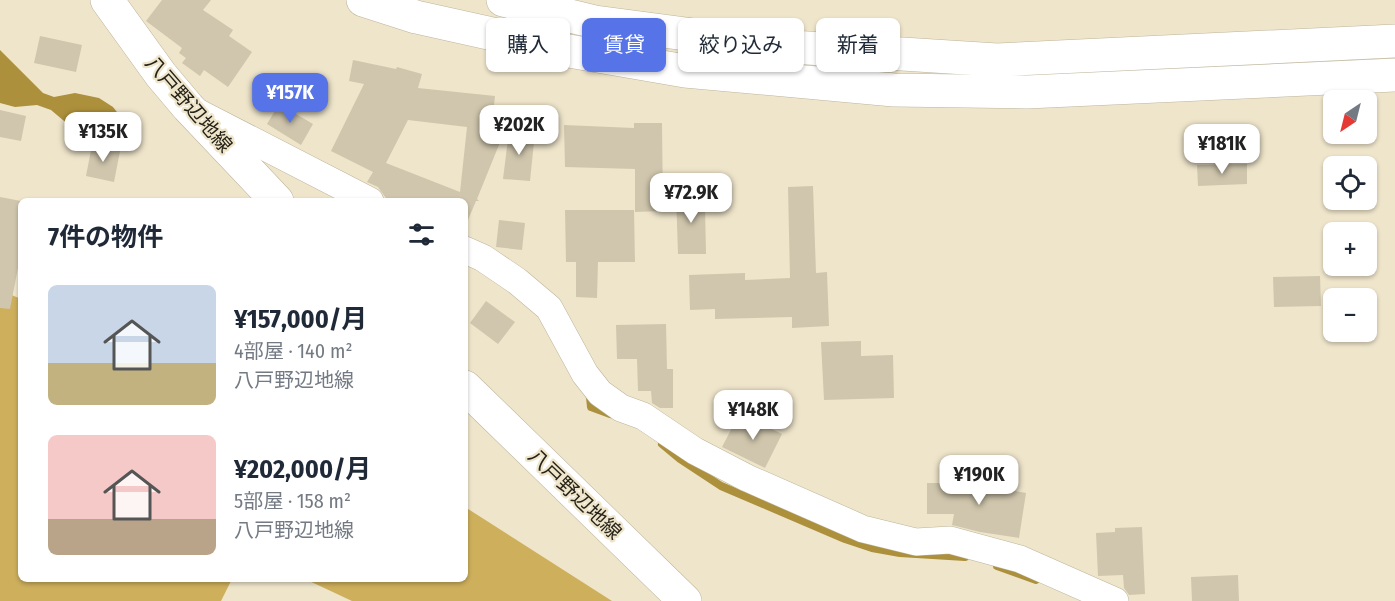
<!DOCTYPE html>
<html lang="ja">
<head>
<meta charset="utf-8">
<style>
  :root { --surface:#fff; --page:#f6f6f7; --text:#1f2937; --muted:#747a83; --accent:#5673e8 }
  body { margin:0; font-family:"Fira Sans Condensed","Noto Sans JP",sans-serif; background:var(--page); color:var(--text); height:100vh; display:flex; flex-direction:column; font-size:22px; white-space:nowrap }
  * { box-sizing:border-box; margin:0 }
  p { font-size:20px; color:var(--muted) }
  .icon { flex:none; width:33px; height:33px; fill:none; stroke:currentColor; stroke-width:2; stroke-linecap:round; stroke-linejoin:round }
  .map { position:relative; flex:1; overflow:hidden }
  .side { position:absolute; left:18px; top:198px; width:450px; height:384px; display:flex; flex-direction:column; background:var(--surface); border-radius:9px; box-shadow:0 2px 4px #0004 }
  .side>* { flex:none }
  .banner { position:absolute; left:486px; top:18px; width:570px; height:54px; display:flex; gap:12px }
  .needle { width:39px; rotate:215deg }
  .buttons { position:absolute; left:1323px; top:90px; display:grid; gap:12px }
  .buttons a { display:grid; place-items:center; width:54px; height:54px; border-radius:9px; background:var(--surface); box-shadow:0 2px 4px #0004; font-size:30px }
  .price { position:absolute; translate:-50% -51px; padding:0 14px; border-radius:12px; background:#fff; color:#222; font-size:20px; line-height:39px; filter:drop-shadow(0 2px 3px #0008) }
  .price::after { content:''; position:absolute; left:50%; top:36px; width:18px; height:14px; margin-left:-9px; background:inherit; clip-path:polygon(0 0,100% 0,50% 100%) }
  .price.on { background:var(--accent); color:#fff }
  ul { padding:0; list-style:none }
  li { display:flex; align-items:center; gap:18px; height:150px; padding:0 30px }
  li span { display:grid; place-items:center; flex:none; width:168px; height:120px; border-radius:9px; color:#555 }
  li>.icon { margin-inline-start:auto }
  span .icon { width:72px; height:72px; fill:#fffc; stroke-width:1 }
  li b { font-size:26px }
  h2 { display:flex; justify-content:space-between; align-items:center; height:72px; padding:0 30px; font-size:26px }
  .pill { padding:0 21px; border-radius:9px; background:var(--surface); box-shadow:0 2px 4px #0004; font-size:21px; line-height:54px }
  .pill.on { background:var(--accent); color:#fff }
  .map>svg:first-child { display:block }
  .forest { fill:#cdaf5c }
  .water { fill:#ad903b }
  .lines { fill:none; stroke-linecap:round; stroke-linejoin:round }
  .stream { stroke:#ad903b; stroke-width:8 }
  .building { fill:#d0c6ad; fill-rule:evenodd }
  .minor-casing { stroke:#bdb49b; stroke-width:28 }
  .tertiary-casing { stroke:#bdb49b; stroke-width:34 }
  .primary-casing { stroke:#bdb49b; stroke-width:34 }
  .minor { stroke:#fff; stroke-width:27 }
  .tertiary { stroke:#fff; stroke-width:33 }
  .primary { stroke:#fff; stroke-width:33 }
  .labels { text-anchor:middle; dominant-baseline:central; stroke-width:4.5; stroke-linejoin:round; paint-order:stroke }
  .street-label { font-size:20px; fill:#262319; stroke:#efe5cb }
</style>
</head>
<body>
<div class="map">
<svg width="1395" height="601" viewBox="0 0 1395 601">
  <rect width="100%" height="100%" fill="#efe5cb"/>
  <g class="forest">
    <polygon points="0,290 21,299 21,579 232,579 221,601 0,601"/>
    <polygon points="465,507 612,601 352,601 305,579 465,579"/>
  </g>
  <polygon class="water" points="0,50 43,93 54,97 75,93 99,98 113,107 120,116 123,127 115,136 104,139 70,126 51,110 37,105 15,107 0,103"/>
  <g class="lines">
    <g class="stream">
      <polyline points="588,393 590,397 591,407 610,414"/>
      <polyline points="662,444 680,459 721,486 845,539 872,548 900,553 965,557"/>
      <polyline points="997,566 1036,580"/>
    </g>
  </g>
  <g class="building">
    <polygon points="162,0 211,0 203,10 233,30 229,36 252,52 228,87 204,70 200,76 182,63 186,58 179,53 182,48 146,21"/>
    <polygon points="40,36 82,45 76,72 34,63"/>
    <path d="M353,60L396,69L397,67L422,74L418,88L495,96L491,130H505L477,199L479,201H476L465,227V201H388L378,187L367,182L373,172L331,151L364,84L349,81ZM408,120L467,127L460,192L386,163Z"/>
    <polygon points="279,104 313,124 301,145 267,124"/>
    <polygon points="0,110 26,116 21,141 0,137"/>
    <polygon points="634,123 662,123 663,211 635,212 635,169 565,167 564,125 634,128"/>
    <polygon points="509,131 535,132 530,181 503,179"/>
    <polygon points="92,145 120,151 114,182 86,176"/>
    <polygon points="1247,164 1247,184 1198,186 1197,165"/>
    <polygon points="813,186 816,273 827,272 829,326 792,328 792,317 715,319 715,309 690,310 689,275 745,273 745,280 790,278 788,187"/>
    <polygon points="676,194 702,194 702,207 705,207 706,254 678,254"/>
    <polygon points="0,197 21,201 21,268 18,268 10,309 0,308"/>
    <polygon points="565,210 634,210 635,262 598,262 597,298 576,297 576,262 566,262"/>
    <polygon points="499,220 525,223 522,250 496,247"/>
    <polygon points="1320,276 1321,306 1274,307 1273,277"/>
    <polygon points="486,301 515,322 498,344 470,323"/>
    <polygon points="666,324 667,369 673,369 673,408 660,408 652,403 651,391 638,391 637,359 617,359 616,325"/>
    <polygon points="861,341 861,356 893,355 894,398 824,400 821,342"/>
    <polygon points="745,416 782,434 765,468 722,447 735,422 740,425"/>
    <polygon points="982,478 1005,482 1004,489 1026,493 1019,538 980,532 952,525 954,514 927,514 927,483 982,483"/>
    <polygon points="1142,527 1145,594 1129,595 1124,588 1123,575 1098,576 1096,533 1115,532 1115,528"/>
    <polygon points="1238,575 1239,601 1192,601 1191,577"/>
  </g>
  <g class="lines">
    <defs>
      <g id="minor">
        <polyline points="199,113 370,201"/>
        <polyline points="465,250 483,258 517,281 549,308 585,374 600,393 621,408 643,416 695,451 747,478 863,529 916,542 950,540 1020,559 1115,601"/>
      </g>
      <g id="tertiary">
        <polyline points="363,0 416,17 569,51 685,71 894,90 1027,92 1395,75"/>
        <polyline points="503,0 595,22 776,46 997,60 1395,41"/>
      </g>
      <g id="primary">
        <polyline points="107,0 161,75 188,107 277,201"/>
        <polyline points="465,387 685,601"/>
      </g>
    </defs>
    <use href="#minor" class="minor-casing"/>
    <use href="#tertiary" class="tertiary-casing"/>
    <use href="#primary" class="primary-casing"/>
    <use href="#minor" class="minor"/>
    <use href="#tertiary" class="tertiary"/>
    <use href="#primary" class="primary"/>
  </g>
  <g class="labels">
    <g class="street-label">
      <text transform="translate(189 104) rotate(49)">八戸野辺地線</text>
      <text transform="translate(575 494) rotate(44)">八戸野辺地線</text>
    </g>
  </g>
</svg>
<div class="buttons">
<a><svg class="needle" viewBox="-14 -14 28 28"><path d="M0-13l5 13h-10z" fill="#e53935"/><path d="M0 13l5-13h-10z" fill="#747a83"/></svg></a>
<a><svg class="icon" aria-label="locate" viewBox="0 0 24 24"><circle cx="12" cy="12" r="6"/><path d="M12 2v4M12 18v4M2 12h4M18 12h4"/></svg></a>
<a>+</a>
<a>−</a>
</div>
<b class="price on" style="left:290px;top:124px">¥157K</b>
<b class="price" style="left:519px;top:156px">¥202K</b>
<b class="price" style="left:103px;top:163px">¥135K</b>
<b class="price" style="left:1222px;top:175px">¥181K</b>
<b class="price" style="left:691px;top:224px">¥72.9K</b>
<b class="price" style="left:753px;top:441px">¥148K</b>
<b class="price" style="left:979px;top:506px">¥190K</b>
<div class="banner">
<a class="pill">購入</a>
<a class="pill on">賃貸</a>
<a class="pill">絞り込み</a>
<a class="pill">新着</a>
</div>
<section class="side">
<h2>7件の物件<svg class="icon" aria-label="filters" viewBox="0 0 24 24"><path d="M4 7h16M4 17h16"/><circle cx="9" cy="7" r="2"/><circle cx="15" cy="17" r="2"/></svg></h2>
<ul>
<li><span style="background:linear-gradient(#c9d6e8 65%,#c2b280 0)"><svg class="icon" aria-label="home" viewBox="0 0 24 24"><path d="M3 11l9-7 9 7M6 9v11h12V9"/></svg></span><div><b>¥157,000/月</b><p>4部屋 · 140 m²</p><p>八戸野辺地線</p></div></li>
<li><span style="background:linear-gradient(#f6c9c9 70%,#b9a48a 0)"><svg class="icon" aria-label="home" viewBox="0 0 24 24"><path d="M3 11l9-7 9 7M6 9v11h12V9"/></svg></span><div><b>¥202,000/月</b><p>5部屋 · 158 m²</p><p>八戸野辺地線</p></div></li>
</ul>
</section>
</div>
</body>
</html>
